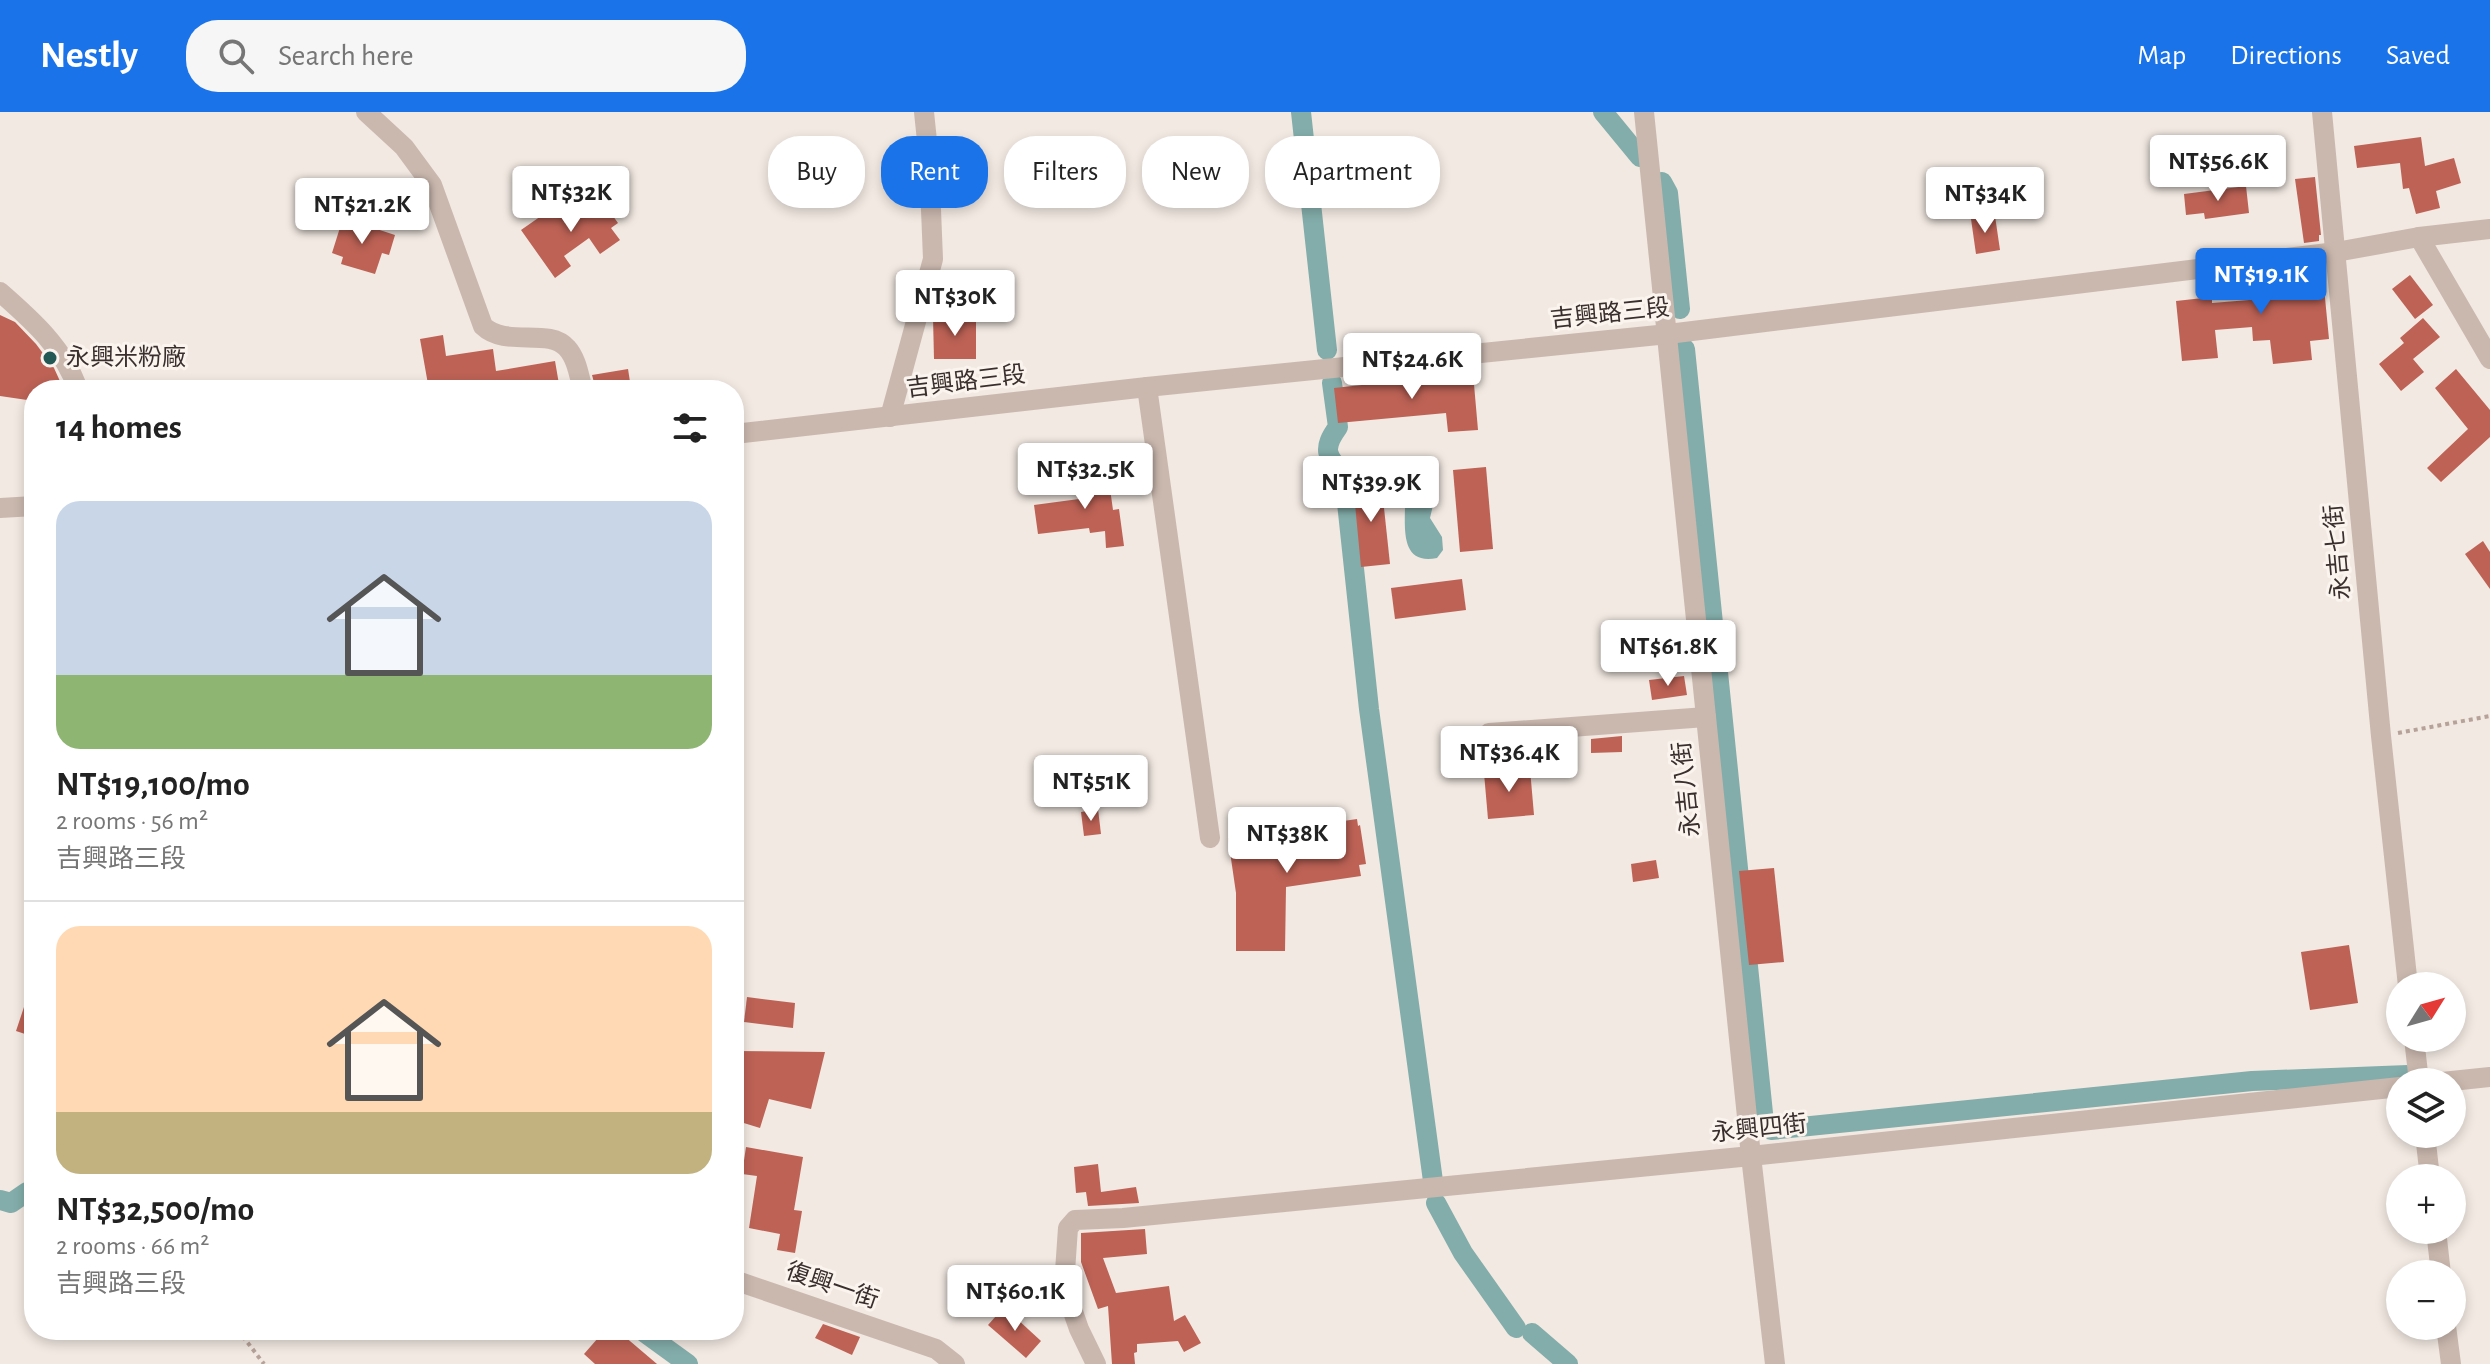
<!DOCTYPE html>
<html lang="en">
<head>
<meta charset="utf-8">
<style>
  :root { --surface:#fff; --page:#f6f6f6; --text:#222; --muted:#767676; --line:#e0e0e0; --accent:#1a73e8 }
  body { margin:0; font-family:"Alegreya Sans","Noto Sans TC",sans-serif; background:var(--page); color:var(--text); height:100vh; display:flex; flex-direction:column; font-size:30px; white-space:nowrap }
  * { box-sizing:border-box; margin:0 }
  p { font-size:26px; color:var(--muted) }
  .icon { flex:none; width:44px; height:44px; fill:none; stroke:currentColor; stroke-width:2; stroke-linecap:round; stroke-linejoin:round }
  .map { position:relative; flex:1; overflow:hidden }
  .side { position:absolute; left:24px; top:268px; width:720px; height:960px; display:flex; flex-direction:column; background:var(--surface); border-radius:32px; box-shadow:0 4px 12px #0003 }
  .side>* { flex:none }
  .guide { position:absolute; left:768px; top:24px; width:760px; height:72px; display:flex; gap:16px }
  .needle { width:52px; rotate:53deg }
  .controls { position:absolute; left:2386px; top:860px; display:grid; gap:16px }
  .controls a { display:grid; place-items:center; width:80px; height:80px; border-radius:50%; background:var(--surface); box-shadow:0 4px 12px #0003; font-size:40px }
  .price { position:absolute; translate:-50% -68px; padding:0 18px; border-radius:8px; background:#fff; color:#222; font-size:26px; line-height:52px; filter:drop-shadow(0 2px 4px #0008) }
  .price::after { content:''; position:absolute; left:50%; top:48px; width:24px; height:18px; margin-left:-12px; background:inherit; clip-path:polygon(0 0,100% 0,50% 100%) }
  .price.on { background:var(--accent); color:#fff }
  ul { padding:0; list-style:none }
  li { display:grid; align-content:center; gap:16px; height:424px; padding:0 32px }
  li+li { border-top:2px solid var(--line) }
  li span { display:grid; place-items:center; height:248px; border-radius:24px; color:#555 }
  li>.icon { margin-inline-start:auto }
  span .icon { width:144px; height:144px; fill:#fffc; stroke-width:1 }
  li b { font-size:34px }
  h2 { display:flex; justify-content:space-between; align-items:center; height:96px; padding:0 32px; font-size:34px }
  .chip { padding:0 28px; border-radius:32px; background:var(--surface); box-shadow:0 4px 12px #0003; font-size:28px; line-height:72px }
  .chip.on { background:var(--accent); color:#fff }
  header { display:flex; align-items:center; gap:48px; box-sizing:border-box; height:112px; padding:0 40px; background:var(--accent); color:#fff }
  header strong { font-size:38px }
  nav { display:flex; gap:44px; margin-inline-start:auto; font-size:28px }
  .search { width:560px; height:72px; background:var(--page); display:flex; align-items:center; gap:20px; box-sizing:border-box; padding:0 28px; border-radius:32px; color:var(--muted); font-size:30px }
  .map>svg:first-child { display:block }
  .water { fill:#83adaa }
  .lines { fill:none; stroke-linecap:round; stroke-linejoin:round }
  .canal { stroke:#83adaa; stroke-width:20 }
  .building { fill:#bd6255 }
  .path { stroke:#b6a298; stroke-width:4; stroke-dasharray:4 4; stroke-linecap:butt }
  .minor { stroke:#cab8ae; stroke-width:20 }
  .poi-dot { fill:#245855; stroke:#faf3ee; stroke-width:3 }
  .labels { text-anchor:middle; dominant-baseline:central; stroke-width:6; stroke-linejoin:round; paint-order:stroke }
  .street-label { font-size:24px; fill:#392f2c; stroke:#faf3ee }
  .poi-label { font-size:24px; fill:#392f2c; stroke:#faf3ee; text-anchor:start }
</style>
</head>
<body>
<header>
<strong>Nestly</strong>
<div class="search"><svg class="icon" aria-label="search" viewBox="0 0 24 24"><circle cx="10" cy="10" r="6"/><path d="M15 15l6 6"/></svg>Search here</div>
<nav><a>Map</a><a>Directions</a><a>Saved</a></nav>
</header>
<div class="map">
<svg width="2490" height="1252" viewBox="0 0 2490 1252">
  <rect width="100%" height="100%" fill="#f2e9e2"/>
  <path class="water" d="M1428,382L1432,384L1434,389L1430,406L1442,425L1443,438L1437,446C1397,454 1406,410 1405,383L1417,390Z"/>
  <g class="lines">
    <g class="canal">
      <polyline points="1301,0 1327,238"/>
      <polyline points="1603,0 1640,45"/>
      <polyline points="1662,70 1668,81 1680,197"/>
      <polyline points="1685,237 1764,1011 1771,1018 2252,969 2408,963 2411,965"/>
      <path d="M1332,271L1338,315C1322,337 1326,344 1344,363L1369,597L1433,1069"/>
      <polyline points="0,1088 11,1091 27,1080 34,1082"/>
      <polyline points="1436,1091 1463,1141 1516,1216"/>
      <polyline points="641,1218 688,1252"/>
      <polyline points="1532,1221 1568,1252"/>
    </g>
  </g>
  <g class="building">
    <polygon points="2421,25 2425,54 2454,46 2461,71 2436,79 2440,96 2416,102 2409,76 2403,77 2400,51 2357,56 2354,34"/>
    <polygon points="2315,65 2321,123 2319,123 2319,129 2304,131 2295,67"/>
    <polygon points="2246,74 2249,101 2205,107 2204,101 2186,103 2184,82"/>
    <polygon points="600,86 618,111 611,116 620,128 600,142 589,126 564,144 571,154 555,166 521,118 554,95 565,111"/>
    <polygon points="1995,104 2000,138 1976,142 1971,107"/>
    <polygon points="343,106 395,123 389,143 382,141 375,162 341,152 343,145 332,141"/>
    <polygon points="2322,155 2329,227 2310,229 2312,248 2273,252 2270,228 2253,229 2252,215 2215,218 2218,246 2182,249 2176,189 2212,185 2212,191 2249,188 2246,164"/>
    <polygon points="2410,163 2433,193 2415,207 2392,177"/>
    <polygon points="0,203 15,210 36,232 54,256 64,278 34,278 34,289 0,284"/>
    <polygon points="976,204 976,247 934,247 933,205"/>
    <polygon points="2423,206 2440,225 2413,247 2424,260 2401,279 2379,252 2404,231 2400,226"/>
    <polygon points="443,223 446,244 493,237 496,259 555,249 560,278 429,278 420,227"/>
    <polygon points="628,257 631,276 596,278 592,263"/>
    <polygon points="2456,257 2490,298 2490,325 2441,370 2427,356 2468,317 2435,276"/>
    <polygon points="1473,261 1478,318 1448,320 1446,301 1338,311 1334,276"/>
    <polygon points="1106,348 1113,398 1119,397 1124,434 1106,436 1105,419 1090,421 1089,416 1038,422 1034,393 1094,385 1089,350"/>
    <polygon points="1486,355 1493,437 1460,440 1453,358"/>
    <polygon points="1381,368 1390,452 1361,455 1353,371"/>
    <polygon points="2483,429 2490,440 2490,477 2465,442"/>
    <polygon points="1462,467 1466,498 1395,507 1391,476"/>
    <polygon points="1684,564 1687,583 1652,588 1649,568"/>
    <polygon points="1622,624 1622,640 1591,641 1591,627"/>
    <polygon points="1530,657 1534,703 1488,707 1484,661"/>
    <polygon points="1098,697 1101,722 1084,724 1081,700"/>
    <polygon points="1357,707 1358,714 1360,713 1366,752 1359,753 1361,764 1286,775 1285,839 1236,839 1236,781 1228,726"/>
    <polygon points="1656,748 1659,766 1633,770 1631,752"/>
    <polygon points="1774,756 1784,850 1749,853 1739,759"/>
    <polygon points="2349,833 2358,891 2310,898 2301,840"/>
    <polygon points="31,874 34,874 34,925 16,919"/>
    <polygon points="747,885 795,891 793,916 744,910"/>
    <polygon points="734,939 825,940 811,997 769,987 760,1016 734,1008"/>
    <polygon points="746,1035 803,1045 794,1098 802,1099 795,1141 777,1138 780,1122 749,1116 757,1064 742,1062"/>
    <polygon points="1098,1052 1101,1080 1136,1075 1139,1091 1088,1094 1086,1080 1076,1081 1074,1055"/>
    <polygon points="1145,1117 1147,1142 1103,1146 1116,1181 1169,1174 1174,1209 1185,1203 1201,1231 1184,1240 1178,1229 1137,1232 1137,1240 1134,1241 1135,1252 1112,1252 1108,1194 1098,1197 1081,1150 1081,1121"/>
    <polygon points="1004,1195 1041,1229 1026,1246 988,1213"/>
    <polygon points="823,1212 860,1225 852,1243 815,1226"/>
    <polygon points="605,1218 617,1218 657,1252 595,1252 584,1242"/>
  </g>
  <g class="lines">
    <g class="path">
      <polyline points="2398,621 2490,604"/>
      <polyline points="238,1218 264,1252"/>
    </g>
    <g class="minor">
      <path d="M366,0L404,35L432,73L483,214C506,236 549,215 567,236C577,247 579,264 583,278"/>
      <polyline points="1644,0 1751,1044 1775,1252"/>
      <polyline points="2322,0 2381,624 2408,874"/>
      <polyline points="2419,125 2490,247"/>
      <path d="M0,180C31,207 65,237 78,278"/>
      <polyline points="1147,275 1210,726"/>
      <polyline points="890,305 933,147 929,48 924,0"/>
      <polyline points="734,322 1147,275 1668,222 2336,140 2419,125 2490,117"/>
      <polyline points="0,396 34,394"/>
      <polyline points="1489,621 1706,605"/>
      <polyline points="2414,926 2419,970"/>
      <polyline points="2442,970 2490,965"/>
      <polyline points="2425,1022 2430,1066"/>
      <polyline points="2436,1118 2441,1162"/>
      <polyline points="734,1168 936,1237 955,1252"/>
      <polyline points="2446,1214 2451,1252"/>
      <polyline points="1096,1252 1079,1217 1064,1174 1068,1116 1075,1108 1123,1106 1751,1044 2400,975"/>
    </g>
  </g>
  <circle class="poi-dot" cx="50" cy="246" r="8"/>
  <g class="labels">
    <g class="street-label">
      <text transform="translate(1610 202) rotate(-6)">吉興路三段</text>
      <text transform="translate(966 270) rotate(-7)">吉興路三段</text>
      <text transform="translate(2338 440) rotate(-95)">永吉七街</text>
      <text transform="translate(1687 677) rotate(-96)">永吉八街</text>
      <text transform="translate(1759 1017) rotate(-6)">永興四街</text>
      <text transform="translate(832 1174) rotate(19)">復興一街</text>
    </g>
    <g class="poi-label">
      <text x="66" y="246">永興米粉廠</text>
    </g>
  </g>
</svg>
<div class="controls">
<a><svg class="needle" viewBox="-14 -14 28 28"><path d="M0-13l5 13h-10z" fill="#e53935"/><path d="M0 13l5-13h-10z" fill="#767676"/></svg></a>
<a><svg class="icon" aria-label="layers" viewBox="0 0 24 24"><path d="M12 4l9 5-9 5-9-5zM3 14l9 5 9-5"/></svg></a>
<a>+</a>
<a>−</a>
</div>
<b class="price" style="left:2218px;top:91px">NT$56.6K</b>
<b class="price" style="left:571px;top:122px">NT$32K</b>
<b class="price" style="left:1985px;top:123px">NT$34K</b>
<b class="price" style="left:362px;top:134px">NT$21.2K</b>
<b class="price on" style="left:2261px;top:204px">NT$19.1K</b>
<b class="price" style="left:955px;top:226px">NT$30K</b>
<b class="price" style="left:1412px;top:289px">NT$24.6K</b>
<b class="price" style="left:1085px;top:399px">NT$32.5K</b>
<b class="price" style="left:1371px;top:412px">NT$39.9K</b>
<b class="price" style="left:1668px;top:576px">NT$61.8K</b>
<b class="price" style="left:1509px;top:682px">NT$36.4K</b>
<b class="price" style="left:1091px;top:711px">NT$51K</b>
<b class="price" style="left:1287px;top:763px">NT$38K</b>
<b class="price" style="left:1015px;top:1221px">NT$60.1K</b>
<div class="guide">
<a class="chip">Buy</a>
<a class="chip on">Rent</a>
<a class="chip">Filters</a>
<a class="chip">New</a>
<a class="chip">Apartment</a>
</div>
<section class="side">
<h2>14 homes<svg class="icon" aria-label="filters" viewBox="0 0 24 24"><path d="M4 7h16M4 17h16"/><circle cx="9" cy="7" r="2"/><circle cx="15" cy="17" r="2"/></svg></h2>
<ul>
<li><span style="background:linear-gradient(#c9d6e8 70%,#8fb573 0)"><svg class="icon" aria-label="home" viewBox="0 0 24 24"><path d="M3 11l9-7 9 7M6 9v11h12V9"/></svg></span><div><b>NT$19,100/mo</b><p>2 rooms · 56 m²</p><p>吉興路三段</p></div></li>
<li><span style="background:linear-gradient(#ffd9b3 75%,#c2b280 0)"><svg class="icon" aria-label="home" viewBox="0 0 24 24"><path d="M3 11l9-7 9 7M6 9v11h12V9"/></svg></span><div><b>NT$32,500/mo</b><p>2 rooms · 66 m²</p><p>吉興路三段</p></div></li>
</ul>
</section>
</div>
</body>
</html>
